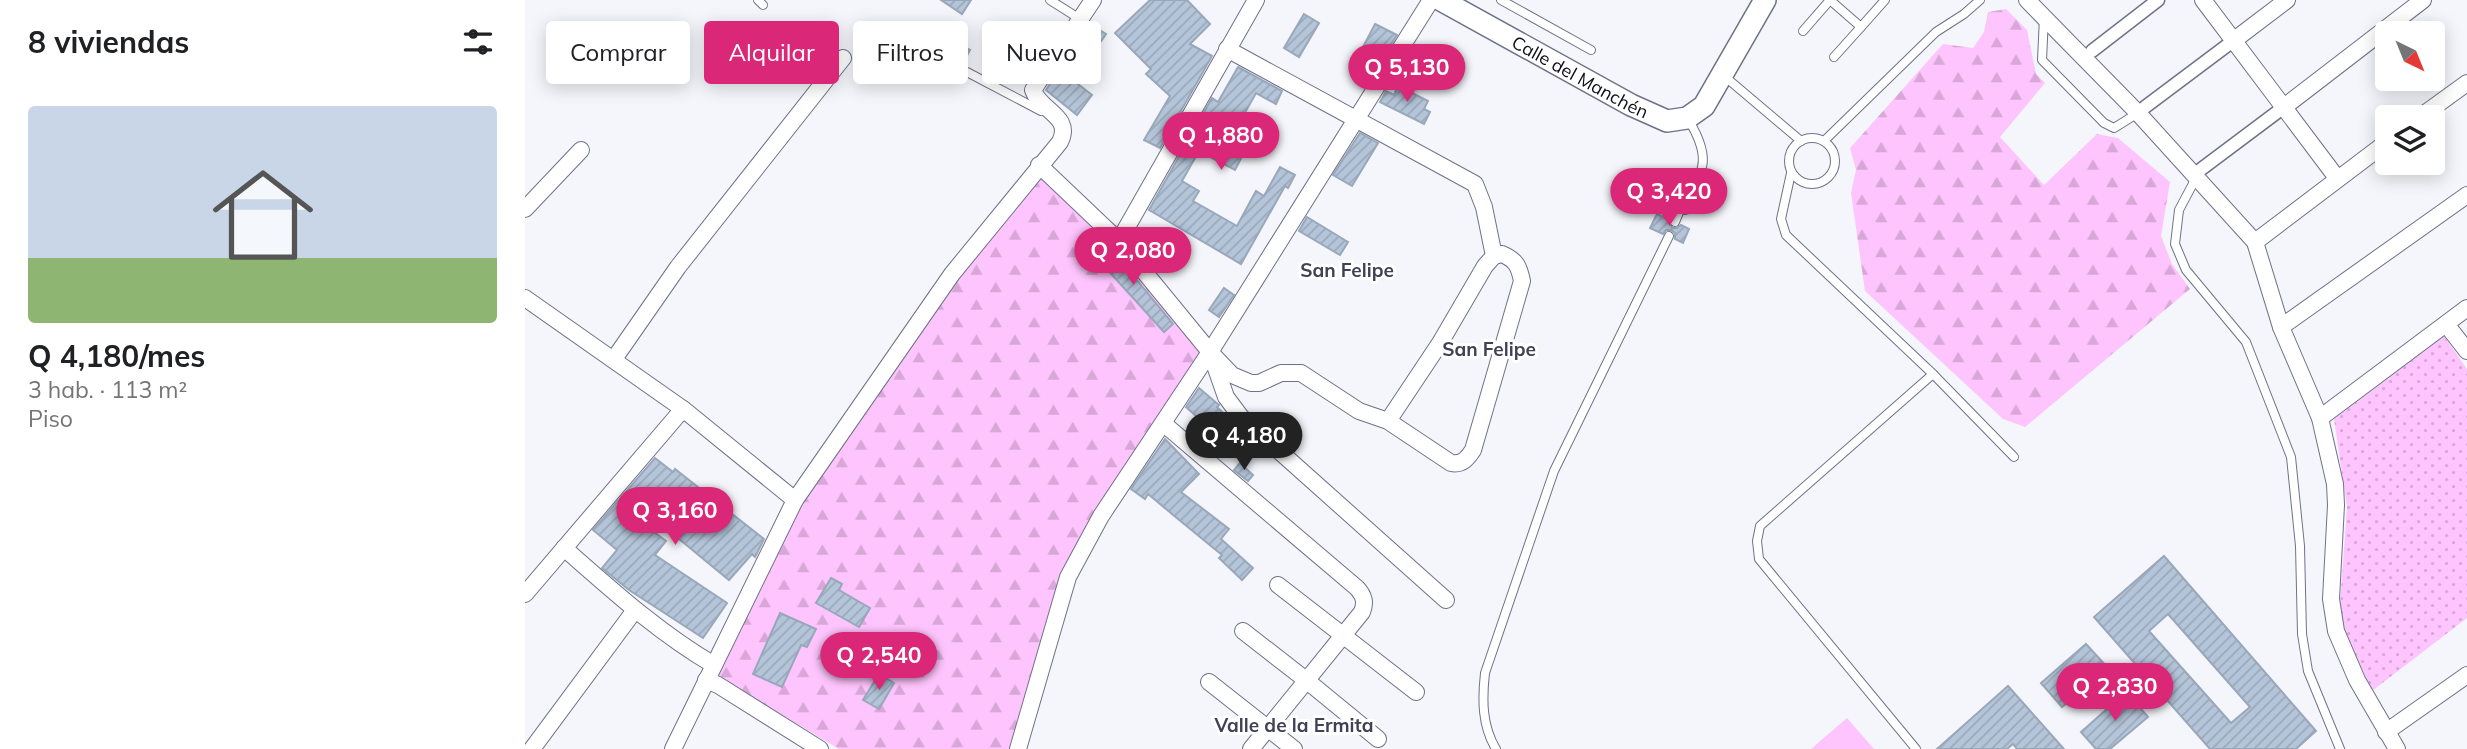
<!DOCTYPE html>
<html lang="es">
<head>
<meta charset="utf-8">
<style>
  :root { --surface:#fff; --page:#f6f6f6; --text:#202124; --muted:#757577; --line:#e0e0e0; --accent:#db2777 }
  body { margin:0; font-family:Mulish,sans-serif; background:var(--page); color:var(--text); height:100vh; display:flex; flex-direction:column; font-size:26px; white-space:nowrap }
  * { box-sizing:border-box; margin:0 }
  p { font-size:23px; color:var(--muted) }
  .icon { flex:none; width:38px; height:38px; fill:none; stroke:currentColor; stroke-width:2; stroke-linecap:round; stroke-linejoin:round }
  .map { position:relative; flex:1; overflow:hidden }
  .details { display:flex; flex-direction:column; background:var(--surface); width:525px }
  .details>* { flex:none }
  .banner { position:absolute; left:21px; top:21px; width:665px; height:63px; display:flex; gap:14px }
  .needle { width:46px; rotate:137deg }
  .fabs { position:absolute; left:1850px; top:21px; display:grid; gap:14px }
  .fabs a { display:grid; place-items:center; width:70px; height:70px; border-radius:7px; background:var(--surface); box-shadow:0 4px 18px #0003; font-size:35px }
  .price { position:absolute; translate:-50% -60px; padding:0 16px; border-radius:24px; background:var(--accent); color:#fff; font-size:23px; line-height:46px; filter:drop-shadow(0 2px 4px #0008) }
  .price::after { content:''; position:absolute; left:50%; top:42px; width:21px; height:16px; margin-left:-10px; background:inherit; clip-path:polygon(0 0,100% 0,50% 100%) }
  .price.on { background:#222; color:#fff }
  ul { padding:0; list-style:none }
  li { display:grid; align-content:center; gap:14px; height:371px; padding:0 28px }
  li+li { border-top:2px solid var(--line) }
  li span { display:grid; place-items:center; height:217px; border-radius:7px; color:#555 }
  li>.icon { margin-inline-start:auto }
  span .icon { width:126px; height:126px; fill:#fffc; stroke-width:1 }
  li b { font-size:30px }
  h2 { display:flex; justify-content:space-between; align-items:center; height:84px; padding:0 28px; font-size:30px }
  .tag { padding:0 24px; border-radius:7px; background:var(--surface); box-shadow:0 4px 18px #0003; font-size:24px; line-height:63px }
  .tag.on { background:var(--accent); color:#fff }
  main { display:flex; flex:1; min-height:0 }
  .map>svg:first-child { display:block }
  .green { fill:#fec4fd }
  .forest { fill:url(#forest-firs) }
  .park { fill:url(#park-dots) }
  .building { fill:url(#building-hatch); stroke:#98a8ba; stroke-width:2; fill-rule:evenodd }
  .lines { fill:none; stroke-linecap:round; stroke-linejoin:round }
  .service-casing { stroke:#6e7287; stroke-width:10 }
  .pedestrian-casing { stroke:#6e7287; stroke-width:15 }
  .minor-casing { stroke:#6e7287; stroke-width:18 }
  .tertiary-casing { stroke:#6e7287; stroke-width:24 }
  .service { stroke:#fff; stroke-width:8 }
  .pedestrian { stroke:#fff; stroke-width:12 }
  .minor { stroke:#fff; stroke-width:16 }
  .tertiary { stroke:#fff; stroke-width:21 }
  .labels { text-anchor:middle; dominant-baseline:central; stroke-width:6; stroke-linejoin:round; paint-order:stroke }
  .street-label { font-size:18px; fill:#0d0e16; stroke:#fff }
  .neighbourhood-label { font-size:19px; font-weight:bold; fill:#3f4255; stroke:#fff }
</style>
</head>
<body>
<main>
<section class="details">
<h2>8 viviendas<svg class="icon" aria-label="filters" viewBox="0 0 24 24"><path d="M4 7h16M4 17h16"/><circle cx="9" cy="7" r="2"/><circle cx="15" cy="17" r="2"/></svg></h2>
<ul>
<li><span style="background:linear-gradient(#c9d6e8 70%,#8fb573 0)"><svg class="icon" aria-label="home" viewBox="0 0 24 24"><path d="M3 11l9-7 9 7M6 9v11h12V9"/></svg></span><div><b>Q 4,180/mes</b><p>3 hab. · 113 m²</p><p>Piso</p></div></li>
</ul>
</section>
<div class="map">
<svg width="1942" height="749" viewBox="0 0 1942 749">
  <defs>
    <pattern id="forest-firs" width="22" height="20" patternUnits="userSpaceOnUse" patternTransform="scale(1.75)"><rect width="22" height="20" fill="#fec4fd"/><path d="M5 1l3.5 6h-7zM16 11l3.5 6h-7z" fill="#d8a7d8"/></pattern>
    <pattern id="park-dots" width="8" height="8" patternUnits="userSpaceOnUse" patternTransform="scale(1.75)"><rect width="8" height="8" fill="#fec4fd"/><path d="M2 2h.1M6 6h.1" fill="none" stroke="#d8a7d8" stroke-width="1.8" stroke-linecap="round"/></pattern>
    <pattern id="building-hatch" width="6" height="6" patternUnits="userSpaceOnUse" patternTransform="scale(1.75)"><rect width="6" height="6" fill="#b5c5d9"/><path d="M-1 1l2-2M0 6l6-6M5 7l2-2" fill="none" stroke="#9aa8ba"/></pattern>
  </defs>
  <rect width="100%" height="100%" fill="#f5f6fb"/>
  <polygon class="green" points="1322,718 1349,749 1286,749"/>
  <g class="forest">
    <polygon points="1481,9 1502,30 1511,74 1520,83 1475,137 1519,185 1572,134 1593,138 1645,182 1636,236 1647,264 1665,289 1500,427 1478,419 1340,291 1326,193 1331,170 1325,148 1418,44 1448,48 1459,32 1463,12"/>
    <polygon points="511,171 584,242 683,351 541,577 491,749 314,749 191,675 279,501 406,309"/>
  </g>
  <polygon class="park" points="1919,336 1942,369 1942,618 1847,691 1814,619 1822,507 1809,419"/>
  <g class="building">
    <polygon points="416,0 446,0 437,14"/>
    <polygon points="625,0 662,0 685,24 665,44 687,56 635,148 619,140 645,96 621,74 626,69 590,33"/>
    <polygon points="779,14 794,23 774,57 759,48"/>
    <polygon points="850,24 872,35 859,55 839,45"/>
    <polygon points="570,27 581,34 572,47 561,39"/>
    <polygon points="431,42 445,50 438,63 424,55"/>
    <polygon points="539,62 549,69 544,77 567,95 552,115 521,90"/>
    <polygon points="713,67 757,91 751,104 731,93 708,134 724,143 710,170 674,151 657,181 674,191 668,201 712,226 731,191 739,196 755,167 770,175 763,188 760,186 716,264 624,210 687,98 693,102"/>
    <polygon points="873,86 903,101 899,109 905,112 899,124 855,102 861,91 869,95"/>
    <polygon points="835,133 853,143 827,186 808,175"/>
    <polygon points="1132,214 1144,220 1147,228 1152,228 1156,225 1164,229 1158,243 1150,239 1150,233 1146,230 1141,230 1138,234 1125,228"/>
    <polygon points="782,217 823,242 815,255 774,231"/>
    <polygon points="582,244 648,324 639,332 569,255"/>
    <polygon points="699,288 709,295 694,317 684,310"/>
    <polygon points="674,388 694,405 692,407 703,418 690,433 661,407"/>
    <polygon points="640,439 674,474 656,492 704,529 696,539 728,568 717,580 694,558 697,555 653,519 623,494 620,499 606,489"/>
    <polygon points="130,458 148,472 150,469 239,539 230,557 227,554 204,580 142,529 158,509 133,489 109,517 141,541 130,555 202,603 178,638 104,590 77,568 92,550 68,530"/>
    <polygon points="715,463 728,475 723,481 709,470"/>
    <path d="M1639,556L1791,731L1771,749H1685L1569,617ZM1643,614L1725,707L1706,723L1624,631Z"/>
    <polygon points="306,578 317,584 314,590 345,608 334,627 291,603"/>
    <polygon points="255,613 291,629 282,647 276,645 257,687 228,674"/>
    <polygon points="1561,644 1583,668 1537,707 1516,683"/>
    <polygon points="354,674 369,683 354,709 338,700"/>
    <polygon points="1483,686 1539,749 1492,749 1488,744 1482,749 1412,749"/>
    <polygon points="1601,692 1623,717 1585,749 1571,749 1556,732"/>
  </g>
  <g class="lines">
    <defs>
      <g id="service">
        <polyline points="233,0 238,5"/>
        <polyline points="525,0 555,19"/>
        <polyline points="976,0 1066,50"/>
        <polyline points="1305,0 1336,27 1360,0"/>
        <polyline points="1519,17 1517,60 1579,123 1589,128 1613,113"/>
        <polyline points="1278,31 1305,0"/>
        <polyline points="1309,57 1336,27"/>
        <polyline points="401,60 442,72 516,111"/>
        <polyline points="1198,75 1276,141"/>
        <path d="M1163,119C1171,132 1181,151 1177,167C1176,174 1169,181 1166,187"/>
        <circle cx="1287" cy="161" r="23"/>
        <polyline points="1299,141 1411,32 1439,14 1455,0"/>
        <polyline points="1266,173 1256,219 1261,235 1408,374 1235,526 1232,541 1234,559 1391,749"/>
        <polyline points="1671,178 1654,210 1650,244 1661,270 1721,342 1766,457 1775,546 1777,634 1783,671 1815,749"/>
        <circle cx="1158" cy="197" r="13"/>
        <polyline points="1150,222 1155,210"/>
        <polyline points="1408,374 1489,457"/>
        <path d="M971,749C957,726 957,700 960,673L1029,471L1144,236"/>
      </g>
      <g id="pedestrian">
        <polyline points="1567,51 1633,0"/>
        <polyline points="1620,107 1708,41"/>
        <polyline points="1675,170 1759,107"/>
      </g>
      <g id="minor">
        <polyline points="1502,0 1613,113 1730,242 1756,327 1795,418 1810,484 1811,505 1806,599 1811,631 1832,680 1872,749"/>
        <polyline points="1678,0 1812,178"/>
        <polyline points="1708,41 1762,0"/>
        <polyline points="702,49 950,184 959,207 969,256"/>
        <polyline points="1759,107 1898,0"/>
        <polyline points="1895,117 1942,83"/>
        <path d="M514,165L594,241L685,352L707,375L726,383H734L756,373H776L834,411L863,421L926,463C937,465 942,459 948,450L997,281C994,266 991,260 977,254L969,256L960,266L915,343L863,421"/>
        <polyline points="0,209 56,150"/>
        <polyline points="594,241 731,0"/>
        <polyline points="1730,242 1862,142"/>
        <polyline points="0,298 158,409 270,500"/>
        <polyline points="1921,324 1942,351"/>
        <polyline points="1756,327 1942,195"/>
        <polyline points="686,354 701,397 716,417 921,600"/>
        <polyline points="89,359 153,267 318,58"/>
        <polyline points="1795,418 1942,308"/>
        <path d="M639,424L832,588C839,596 841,602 837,612L726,749"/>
        <path d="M39,548C87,590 134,633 189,665"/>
        <polyline points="753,585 891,692"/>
        <polyline points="0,594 158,409"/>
        <polyline points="718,631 781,680 853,739"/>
        <polyline points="181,680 193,685 295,749"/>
        <polyline points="684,682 769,749"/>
        <polyline points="1861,732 1942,675"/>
        <polyline points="7,749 110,610"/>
        <path d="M148,749L270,500L427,274L535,142C548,116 515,111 508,90L568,0"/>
        <polyline points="493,749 543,577 576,516 685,352 906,0"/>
      </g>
      <g id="tertiary">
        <path id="s1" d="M916,0L1106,105L1142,121L1162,118L1179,106L1240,0"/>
      </g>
    </defs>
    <use href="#service" class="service-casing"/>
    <use href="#pedestrian" class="pedestrian-casing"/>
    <use href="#minor" class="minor-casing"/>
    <use href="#tertiary" class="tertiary-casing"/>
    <use href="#service" class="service"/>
    <use href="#pedestrian" class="pedestrian"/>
    <use href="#minor" class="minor"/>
    <use href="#tertiary" class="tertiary"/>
  </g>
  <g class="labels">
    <g class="street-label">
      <text stroke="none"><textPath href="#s1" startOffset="159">Calle del Manchén</textPath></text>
    </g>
    <g class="neighbourhood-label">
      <text x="822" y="270">San Felipe</text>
      <text x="964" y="349">San Felipe</text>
      <text x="769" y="725">Valle de la Ermita</text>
    </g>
  </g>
</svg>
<div class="fabs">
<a><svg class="needle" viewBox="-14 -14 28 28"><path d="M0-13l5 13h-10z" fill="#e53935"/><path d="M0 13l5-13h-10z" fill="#757577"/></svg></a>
<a><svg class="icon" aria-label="layers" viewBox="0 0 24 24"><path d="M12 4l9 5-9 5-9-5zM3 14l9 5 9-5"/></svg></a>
</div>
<b class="price" style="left:882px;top:104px">Q 5,130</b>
<b class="price" style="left:696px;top:172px">Q 1,880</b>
<b class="price" style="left:1144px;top:228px">Q 3,420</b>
<b class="price" style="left:608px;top:287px">Q 2,080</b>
<b class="price on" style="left:719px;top:472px">Q 4,180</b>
<b class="price" style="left:150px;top:547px">Q 3,160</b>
<b class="price" style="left:354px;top:692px">Q 2,540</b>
<b class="price" style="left:1590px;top:723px">Q 2,830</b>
<div class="banner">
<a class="tag">Comprar</a>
<a class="tag on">Alquilar</a>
<a class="tag">Filtros</a>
<a class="tag">Nuevo</a>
</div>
</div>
</main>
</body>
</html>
